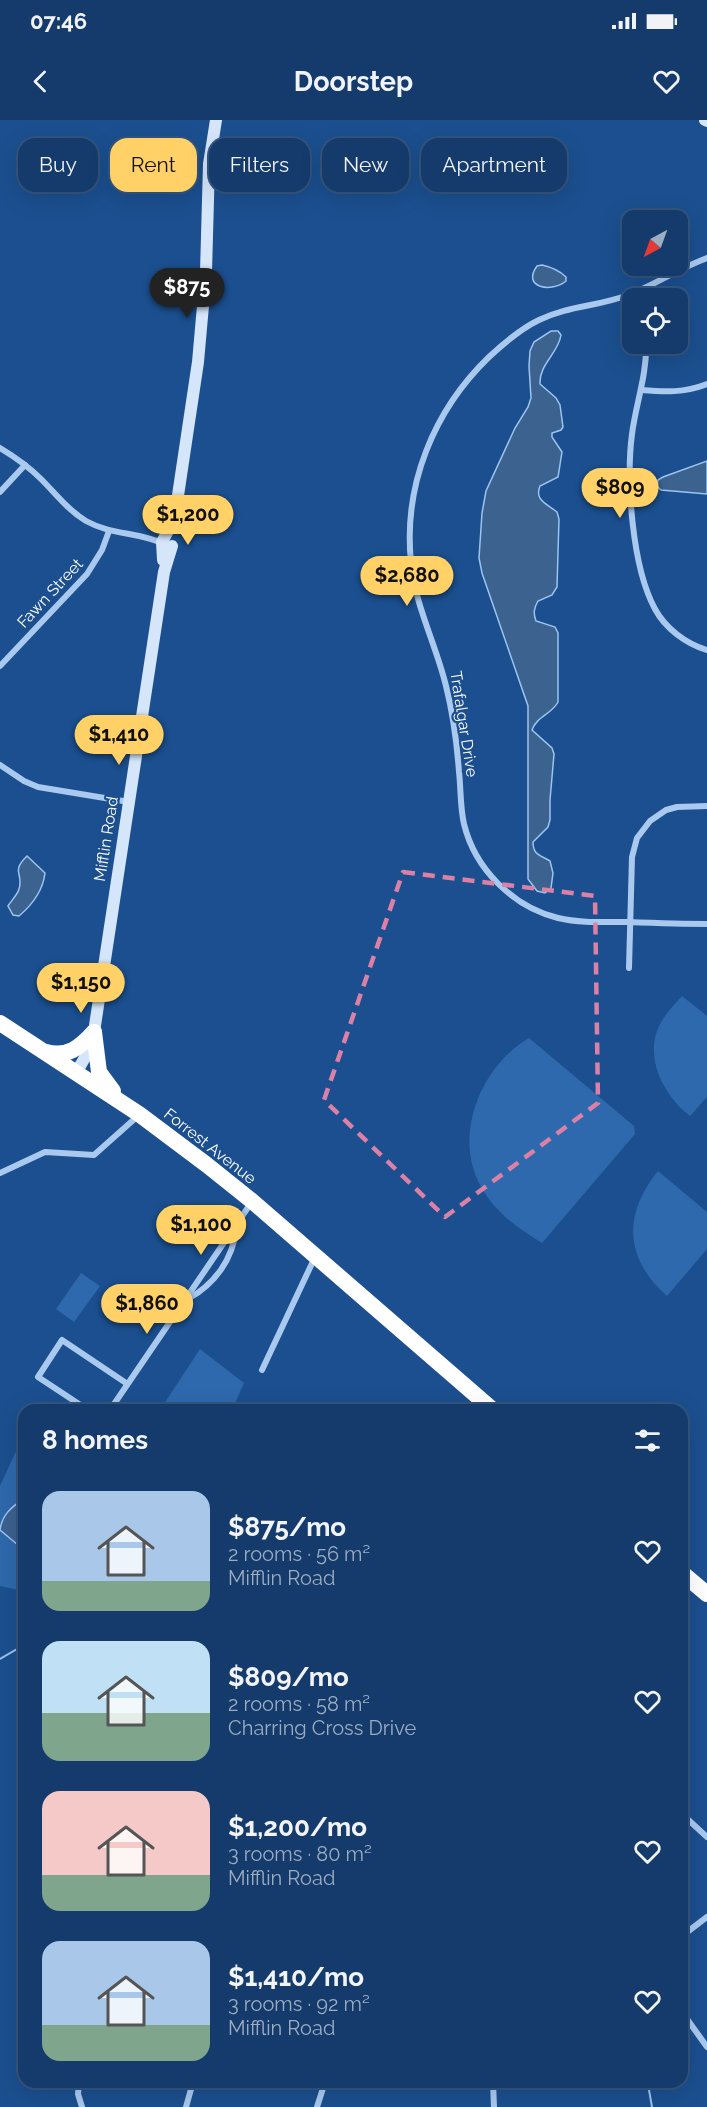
<!DOCTYPE html>
<html lang="en">
<head>
<meta charset="utf-8">
<style>
  :root { --surface:#143b6b; --page:#214673; --text:#f1f3f6; --muted:#9dadc1; --line:#33557e; --accent:#ffd166 }
  body { margin:0; font-family:Raleway,sans-serif; background:var(--page); color:var(--text); height:100vh; display:flex; flex-direction:column; font-size:22px; white-space:nowrap }
  * { box-sizing:border-box; margin:0 }
  p { font-size:20px; color:var(--muted) }
  .icon { flex:none; width:33px; height:33px; fill:none; stroke:currentColor; stroke-width:2; stroke-linecap:round; stroke-linejoin:round }
  .map { position:relative; flex:1; overflow:hidden }
  .sheet { position:absolute; left:18px; top:1284px; width:670px; height:684px; display:flex; flex-direction:column; background:var(--surface); border-radius:18px; box-shadow:0 6px 24px #0002,0 0 0 2px var(--line) }
  .sheet>* { flex:none }
  .guide { position:absolute; left:18px; top:18px; width:672px; height:54px; display:flex; gap:12px }
  .needle { width:39px; rotate:221deg }
  .tools { position:absolute; left:622px; top:90px; display:grid; gap:12px }
  .tools a { display:grid; place-items:center; width:66px; height:66px; border-radius:12px; background:var(--surface); box-shadow:0 6px 24px #0002,0 0 0 2px var(--line); font-size:30px }
  .price { position:absolute; translate:-50% -51px; padding:0 14px; border-radius:21px; background:var(--accent); color:#111; font-size:20px; line-height:39px; filter:drop-shadow(0 2px 3px #0008) }
  .price::after { content:''; position:absolute; left:50%; top:36px; width:18px; height:14px; margin-left:-9px; background:inherit; clip-path:polygon(0 0,100% 0,50% 100%) }
  .price.current { background:#222; color:#fff }
  ul { padding:0; list-style:none }
  li { display:flex; align-items:center; gap:18px; height:150px; padding:0 24px }
  li span { display:grid; place-items:center; flex:none; width:168px; height:120px; border-radius:18px; color:#555 }
  li>.icon { margin-inline-start:auto }
  span .icon { width:72px; height:72px; fill:#fffc; stroke-width:1 }
  li b { font-size:26px }
  h2 { display:flex; justify-content:space-between; align-items:center; height:72px; padding:0 24px; font-size:26px }
  .chip { padding:0 21px; border-radius:18px; background:var(--surface); box-shadow:0 6px 24px #0002,0 0 0 2px var(--line); font-size:21px; line-height:54px }
  .chip.current { background:var(--accent); color:#111 }
  .status { display:flex; justify-content:space-between; align-items:center; height:42px; padding:0 30px; background:var(--surface); direction:ltr }
  .status svg { height:16px; fill:currentColor }
  header { display:flex; justify-content:space-between; align-items:center; height:78px; padding:0 24px; background:var(--surface); font-size:27px; font-weight:700 }
  .map>svg:first-child { display:block }
  .green { fill:#2e69ad }
  .water { fill:#3c6290; stroke:#9cc4f0; stroke-width:1.5 }
  .lines { fill:none; stroke-linecap:round; stroke-linejoin:round }
  .stream { stroke:#9cc4f0; stroke-width:2 }
  .street { stroke:#a9c9ee; stroke-width:6 }
  .secondary { stroke:#d6e6fa; stroke-width:12 }
  .highway { stroke:#fff; stroke-width:16 }
  .marked { fill:none; stroke:#dd80a5; stroke-width:4.5; stroke-dasharray:12 8; stroke-linejoin:round }
  .labels { text-anchor:middle; dominant-baseline:central; stroke-width:4.5; stroke-linejoin:round; paint-order:stroke }
  .street-label { font-size:16px; fill:#fff; stroke:#1b4f8f }
</style>
</head>
<body>
<div class="status"><b>07:46</b><svg viewBox="0 0 49 12"><path d="M0 12V9h3v3zM5 12V6h3v6zM10 12V3h3v9zM15 12V0h3v12zM26 1h20v11H26zM47 4h2v5h-2z"/></svg></div>
<header><svg class="icon" aria-label="back" viewBox="0 0 24 24"><path d="M15 5l-7 7 7 7"/></svg>Doorstep<svg class="icon" aria-label="heart" viewBox="0 0 24 24"><path d="M12 20l-8-8c-3-5 5-10 8-4 3-6 11-1 8 4z"/></svg></header>
<div class="map">
<svg width="707" height="1987" viewBox="0 0 707 1987">
  <rect width="100%" height="100%" fill="#1b4f8f"/>
  <g class="green">
    <path d="M682,876L707,896V977L690,996C664,976 644,938 659,906C665,894 674,885 682,876Z"/>
    <path d="M529,918L634,1006L635,1014L542,1123C518,1109 495,1092 481,1067C452,1015 481,946 529,918Z"/>
    <path d="M658,1051L707,1092V1129L667,1176C624,1138 623,1094 658,1051Z"/>
    <polygon points="81,1153 100,1166 74,1202 56,1189"/>
    <polygon points="200,1229 244,1263 232,1290 160,1290"/>
    <polygon points="22,1318 24,1319 24,1471 0,1466 0,1366"/>
  </g>
  <g class="water">
    <path d="M542,145C551,147 559,150 566,157V161C552,173 521,168 537,146Z"/>
    <path d="M551,211H558L561,215C558,234 539,244 540,264L556,278L560,285L563,307L561,310L552,313V317L562,332L558,357L540,366C534,380 547,384 557,392L559,399L557,467L552,475L538,481C534,488 533,493 536,501L555,507L558,513V582C552,594 537,596 532,610L552,628L554,634L550,680V700L548,707L533,722C533,735 540,735 550,741L553,753L551,768L545,773L537,771L528,759V586L482,453L479,438L482,393L486,371L515,308L528,287L531,278L529,246L530,231L534,222Z"/>
    <polygon points="707,341 707,374 661,370 657,366 658,360 663,357"/>
    <path d="M27,736L45,753C43,770 32,785 19,796L13,795L8,786C11,781 18,774 19,769C24,752 10,753 27,736Z"/>
    <path d="M24,1379V1430L0,1410C2,1395 11,1387 24,1379Z"/>
  </g>
  <g class="lines">
    <g class="stream">
      <polyline points="0,1539 24,1525"/>
      <polyline points="644,1962 649,1970 652,1987"/>
    </g>
    <g class="street">
      <path d="M707,138C679,148 655,165 628,175C597,187 570,185 539,200C520,209 504,223 489,237C434,290 403,365 411,442C415,486 436,524 446,566C453,594 457,624 459,652C461,669 460,687 464,704C475,749 513,787 558,798C579,803 602,802 624,802C652,803 679,804 707,804"/>
      <path d="M646,224C647,255 636,283 632,314C626,360 632,447 655,489C665,508 686,524 707,530"/>
      <path d="M641,270C665,272 684,273 707,264"/>
      <path d="M0,328C15,337 29,347 41,359C56,374 68,390 86,401C111,415 138,412 162,423"/>
      <polyline points="0,372 25,345"/>
      <polyline points="0,546 87,454 102,430 109,411"/>
      <polyline points="0,645 24,661 38,667 129,682"/>
      <polyline points="629,848 632,737 637,718 650,701 666,690 677,687 707,686"/>
      <polyline points="0,1053 45,1032 94,1035 139,995"/>
      <path d="M188,1179C215,1164 233,1139 236,1109"/>
      <polyline points="262,1250 315,1137"/>
      <polyline points="88,1290 38,1257 62,1220 126,1263"/>
      <polyline points="110,1290 251,1083"/>
      <polyline points="682,1694 707,1717"/>
      <polyline points="682,1816 707,1797"/>
      <polyline points="682,1892 707,1927"/>
      <polyline points="79,1962 78,1974 82,1987"/>
      <polyline points="493,1962 494,1987"/>
      <polyline points="186,1987 193,1962"/>
      <polyline points="317,1987 325,1962"/>
    </g>
    <g class="secondary">
      <polyline points="705,0 707,1"/>
      <polyline points="163,440 162,422 168,411 177,382 198,242 206,152 209,44 216,0"/>
      <polyline points="76,953 87,934 94,912 164,452 172,426"/>
    </g>
    <g class="highway">
      <polyline points="0,903 139,994 207,1045 252,1081 493,1290"/>
      <polyline points="94,912 99,952 113,971"/>
      <path d="M46,932C68,938 80,927 94,912"/>
      <polyline points="682,1453 707,1474"/>
    </g>
  </g>
  <path class="marked" d="M403,752L595,776L598,983L445,1097L324,980Z"/>
  <g class="labels">
    <g class="street-label">
      <text transform="translate(50 473) rotate(-47)">Fawn Street</text>
      <text transform="translate(464 604) rotate(81)">Trafalgar Drive</text>
      <text transform="translate(106 719) rotate(-81)">Mifflin Road</text>
      <text transform="translate(210 1026) rotate(38)">Forrest Avenue</text>
    </g>
  </g>
</svg>
<div class="tools">
<a><svg class="needle" viewBox="-14 -14 28 28"><path d="M0-13l5 13h-10z" fill="#e53935"/><path d="M0 13l5-13h-10z" fill="#9dadc1"/></svg></a>
<a><svg class="icon" aria-label="locate" viewBox="0 0 24 24"><circle cx="12" cy="12" r="6"/><path d="M12 2v4M12 18v4M2 12h4M18 12h4"/></svg></a>
</div>
<b class="price current" style="left:187px;top:199px">$875</b>
<b class="price" style="left:620px;top:399px">$809</b>
<b class="price" style="left:188px;top:426px">$1,200</b>
<b class="price" style="left:407px;top:487px">$2,680</b>
<b class="price" style="left:119px;top:646px">$1,410</b>
<b class="price" style="left:81px;top:894px">$1,150</b>
<b class="price" style="left:201px;top:1136px">$1,100</b>
<b class="price" style="left:147px;top:1215px">$1,860</b>
<div class="guide">
<a class="chip">Buy</a>
<a class="chip current">Rent</a>
<a class="chip">Filters</a>
<a class="chip">New</a>
<a class="chip">Apartment</a>
</div>
<section class="sheet">
<h2>8 homes<svg class="icon" aria-label="filters" viewBox="0 0 24 24"><path d="M4 7h16M4 17h16"/><circle cx="9" cy="7" r="2"/><circle cx="15" cy="17" r="2"/></svg></h2>
<ul>
<li><span style="background:linear-gradient(#a9c7e8 75%,#7fa58c 0)"><svg class="icon" aria-label="home" viewBox="0 0 24 24"><path d="M3 11l9-7 9 7M6 9v11h12V9"/></svg></span><div><b>$875/mo</b><p>2 rooms · 56 m²</p><p>Mifflin Road</p></div><svg class="icon" aria-label="heart" viewBox="0 0 24 24"><path d="M12 20l-8-8c-3-5 5-10 8-4 3-6 11-1 8 4z"/></svg></li>
<li><span style="background:linear-gradient(#bfe0f5 60%,#7fa58c 0)"><svg class="icon" aria-label="home" viewBox="0 0 24 24"><path d="M3 11l9-7 9 7M6 9v11h12V9"/></svg></span><div><b>$809/mo</b><p>2 rooms · 58 m²</p><p>Charring Cross Drive</p></div><svg class="icon" aria-label="heart" viewBox="0 0 24 24"><path d="M12 20l-8-8c-3-5 5-10 8-4 3-6 11-1 8 4z"/></svg></li>
<li><span style="background:linear-gradient(#f6c9c9 70%,#7fa58c 0)"><svg class="icon" aria-label="home" viewBox="0 0 24 24"><path d="M3 11l9-7 9 7M6 9v11h12V9"/></svg></span><div><b>$1,200/mo</b><p>3 rooms · 80 m²</p><p>Mifflin Road</p></div><svg class="icon" aria-label="heart" viewBox="0 0 24 24"><path d="M12 20l-8-8c-3-5 5-10 8-4 3-6 11-1 8 4z"/></svg></li>
<li><span style="background:linear-gradient(#a9c7e8 70%,#7fa58c 0)"><svg class="icon" aria-label="home" viewBox="0 0 24 24"><path d="M3 11l9-7 9 7M6 9v11h12V9"/></svg></span><div><b>$1,410/mo</b><p>3 rooms · 92 m²</p><p>Mifflin Road</p></div><svg class="icon" aria-label="heart" viewBox="0 0 24 24"><path d="M12 20l-8-8c-3-5 5-10 8-4 3-6 11-1 8 4z"/></svg></li>
</ul>
</section>
</div>
</body>
</html>
